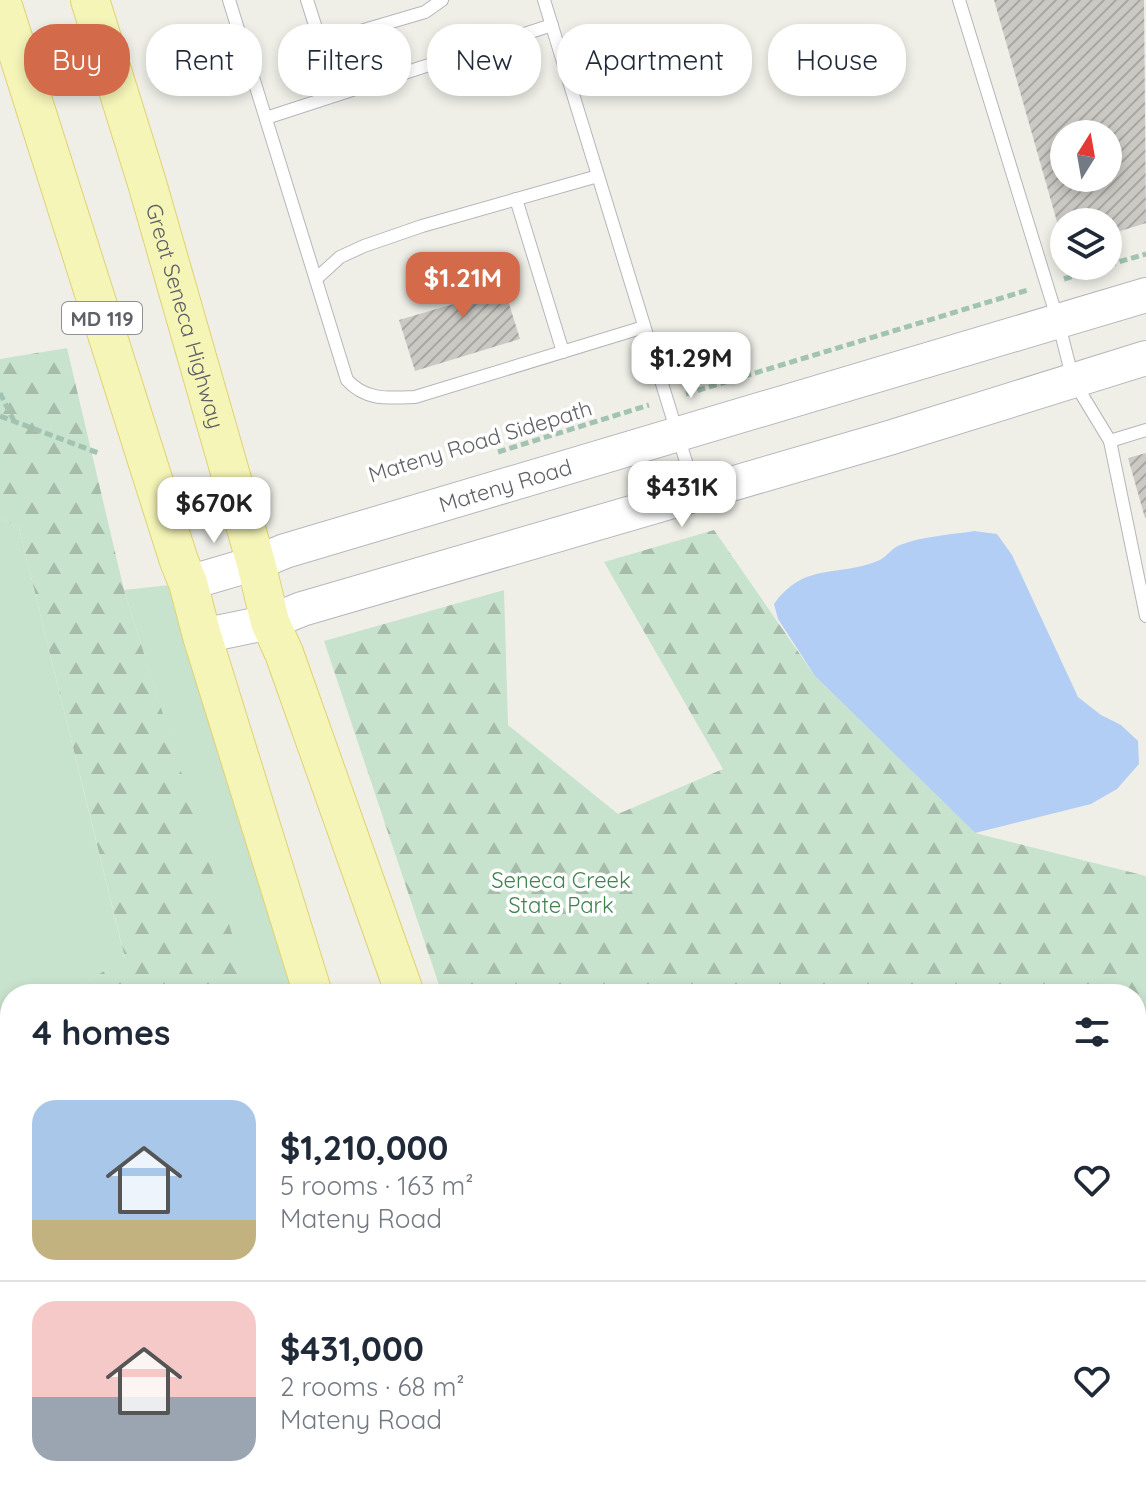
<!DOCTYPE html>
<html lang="en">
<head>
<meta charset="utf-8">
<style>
  :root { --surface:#fff; --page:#f6f6f7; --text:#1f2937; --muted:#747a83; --line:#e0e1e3; --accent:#d36b4a }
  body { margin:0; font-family:Quicksand,sans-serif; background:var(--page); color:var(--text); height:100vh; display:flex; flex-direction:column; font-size:30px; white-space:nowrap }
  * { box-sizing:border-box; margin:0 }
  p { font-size:26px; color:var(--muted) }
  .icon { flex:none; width:44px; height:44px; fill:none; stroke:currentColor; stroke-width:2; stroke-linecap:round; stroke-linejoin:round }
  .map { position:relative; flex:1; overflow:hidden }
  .details { position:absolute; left:0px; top:984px; width:1146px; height:514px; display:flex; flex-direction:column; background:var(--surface); border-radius:32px 32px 0 0; box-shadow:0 4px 12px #0003 }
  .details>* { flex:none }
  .guide { position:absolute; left:24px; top:24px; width:1098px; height:72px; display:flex; gap:16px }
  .needle { width:52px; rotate:11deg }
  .buttons { position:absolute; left:1050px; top:120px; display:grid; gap:16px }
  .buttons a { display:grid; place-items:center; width:72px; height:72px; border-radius:50%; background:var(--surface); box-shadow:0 4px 12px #0003; font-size:40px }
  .price { position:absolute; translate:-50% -68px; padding:0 18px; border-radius:16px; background:#fff; color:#222; font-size:26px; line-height:52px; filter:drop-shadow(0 2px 4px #0008) }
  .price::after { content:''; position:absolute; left:50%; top:48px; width:24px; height:18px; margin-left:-12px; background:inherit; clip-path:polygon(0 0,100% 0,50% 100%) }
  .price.on { background:var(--accent); color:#fff }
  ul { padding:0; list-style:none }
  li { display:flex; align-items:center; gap:24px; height:200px; padding:0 32px }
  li+li { border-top:2px solid var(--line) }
  li span { display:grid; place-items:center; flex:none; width:224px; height:160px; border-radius:24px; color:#555 }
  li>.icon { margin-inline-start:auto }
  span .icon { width:96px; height:96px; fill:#fffc; stroke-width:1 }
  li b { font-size:34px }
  h2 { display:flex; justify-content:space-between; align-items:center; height:96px; padding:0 32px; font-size:34px }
  .chip { padding:0 28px; border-radius:32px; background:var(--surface); box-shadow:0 4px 12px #0003; font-size:28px; line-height:72px }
  .chip.on { background:var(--accent); color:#fff }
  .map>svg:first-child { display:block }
  .green { fill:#c8e3cd }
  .forest { fill:url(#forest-firs) }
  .water { fill:#b3cef4 }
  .building { fill:url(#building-hatch); fill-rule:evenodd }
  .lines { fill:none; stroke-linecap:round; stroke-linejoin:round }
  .lane-casing { stroke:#b5b6bb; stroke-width:14 }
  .secondary-casing { stroke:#b6b8bd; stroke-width:36 }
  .primary-casing { stroke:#e0d271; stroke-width:40 }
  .path { stroke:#a2c3b1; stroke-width:5; stroke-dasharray:8 4; stroke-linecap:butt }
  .lane { stroke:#fff; stroke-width:12 }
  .secondary { stroke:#fff; stroke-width:34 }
  .primary { stroke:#f5f5b8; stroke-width:38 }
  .labels { text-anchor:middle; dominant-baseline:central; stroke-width:7; stroke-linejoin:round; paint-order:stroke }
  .shield { fill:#fff; stroke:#8f9094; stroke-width:2 }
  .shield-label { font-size:20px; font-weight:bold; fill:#5f6166 }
  .street-label { font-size:22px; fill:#5f6166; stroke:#fff }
  .park-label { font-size:22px; fill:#42824f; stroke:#fff }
</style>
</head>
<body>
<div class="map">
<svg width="1146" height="1497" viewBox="0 0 1146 1497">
  <defs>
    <pattern id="forest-firs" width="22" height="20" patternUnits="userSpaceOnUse" patternTransform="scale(2)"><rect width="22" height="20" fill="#c8e3cd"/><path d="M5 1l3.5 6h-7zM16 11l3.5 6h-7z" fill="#a6bbaa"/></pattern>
    <pattern id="building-hatch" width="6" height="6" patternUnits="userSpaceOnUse" patternTransform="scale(2)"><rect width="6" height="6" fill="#cbc9c4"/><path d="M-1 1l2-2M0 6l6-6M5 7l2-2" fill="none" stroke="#a8a7a3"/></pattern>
  </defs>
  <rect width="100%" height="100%" fill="#efefe8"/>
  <g class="green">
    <polygon points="0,518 19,528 125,959 67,994 10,994 10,1029 0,1035"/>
    <polygon points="188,583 325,994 250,994 124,590"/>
    <polygon points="0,1258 10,1329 10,1488 59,1488 63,1497 0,1497"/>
  </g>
  <g class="forest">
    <polygon points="67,348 124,590 251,994 67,994 125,958 19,528 0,518 0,359"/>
    <polygon points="714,530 815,676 975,833 1146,876 1146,1497 626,1497 622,1488 1136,1488 1136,994 442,994 324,641 504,590 508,725 618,814 723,769 604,562"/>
    <polygon points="10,1029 10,1328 0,1258 0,1035"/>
    <polygon points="59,1488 395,1488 397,1497 63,1497"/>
  </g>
  <path class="water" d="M974,531L997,534L1012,555L1078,697L1101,715L1121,725L1138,741L1139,764L1117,789L1091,804L975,833L815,676L778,619L774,604C805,561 838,578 880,560C887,556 892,548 900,545C923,536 950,535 974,531Z"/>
  <g class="building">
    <path d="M994,0H1144L1146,223L1108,235V222H1064L1063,243ZM1064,134H1108V178H1064Z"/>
    <polygon points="495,259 520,339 415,371 399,320 457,303 448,273"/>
    <polygon points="1146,453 1146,518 1145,518 1128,458"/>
  </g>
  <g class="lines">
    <defs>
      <g id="lane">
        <path d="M229,0L347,380C366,401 389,398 415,397L644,327"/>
        <polyline points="307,0 337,94"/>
        <polyline points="544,0 695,491"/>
        <polyline points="959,0 1058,321 1073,380 1110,441 1146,430"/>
        <polyline points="320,43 425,12 442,0"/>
        <polyline points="266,118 552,25"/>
        <polyline points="516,199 563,352"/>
        <polyline points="317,278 340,257 364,246 422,226 598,176"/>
        <polyline points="1110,441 1146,616"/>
      </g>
      <g id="secondary">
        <path id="s1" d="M188,583L256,563L285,551L1146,295"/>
        <polyline points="202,636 270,622 302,609 889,438 1146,358"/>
      </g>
      <g id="primary">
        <polyline points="1,0 179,561 188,583 202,636 313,994"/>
        <path id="s2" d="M90,0L147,183L256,563L270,622L284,653L405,994"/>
        <polyline points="485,1488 488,1497"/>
        <polyline points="581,1488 584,1497"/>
      </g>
    </defs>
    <use href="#lane" class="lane-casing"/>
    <use href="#secondary" class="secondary-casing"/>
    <use href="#primary" class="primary-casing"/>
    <g class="path">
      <polyline points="1108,265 1146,254"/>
      <polyline points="1064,279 1106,266"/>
      <polyline points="0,393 14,421"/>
      <polyline points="686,394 1028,290"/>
      <polyline points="0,416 101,454"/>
      <polyline points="498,452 649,405"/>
    </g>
    <use href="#lane" class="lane"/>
    <use href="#secondary" class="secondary"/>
    <use href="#primary" class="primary"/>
  </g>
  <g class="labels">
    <rect class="shield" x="62" y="302" width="80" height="32" rx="6"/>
    <g class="shield-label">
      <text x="102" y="318">MD 119</text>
    </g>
    <g class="street-label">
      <text stroke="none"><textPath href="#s2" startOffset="330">Great Seneca Highway</textPath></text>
      <text transform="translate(480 441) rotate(-17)">Mateny Road Sidepath</text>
      <text stroke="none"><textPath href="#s1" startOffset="332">Mateny Road</textPath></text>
    </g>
    <g class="park-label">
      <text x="561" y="880">Seneca Creek<tspan x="561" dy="25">State Park</tspan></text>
    </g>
  </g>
</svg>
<div class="buttons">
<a><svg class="needle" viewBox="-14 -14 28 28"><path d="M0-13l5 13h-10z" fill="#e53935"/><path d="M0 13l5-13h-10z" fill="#747a83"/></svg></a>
<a><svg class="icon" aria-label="layers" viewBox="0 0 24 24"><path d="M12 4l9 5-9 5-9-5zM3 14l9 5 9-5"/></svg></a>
</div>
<b class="price on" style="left:463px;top:320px">$1.21M</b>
<b class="price" style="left:691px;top:400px">$1.29M</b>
<b class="price" style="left:682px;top:529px">$431K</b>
<b class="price" style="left:214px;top:545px">$670K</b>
<div class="guide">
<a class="chip on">Buy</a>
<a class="chip">Rent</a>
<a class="chip">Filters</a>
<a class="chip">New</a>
<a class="chip">Apartment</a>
<a class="chip">House</a>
</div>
<section class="details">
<h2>4 homes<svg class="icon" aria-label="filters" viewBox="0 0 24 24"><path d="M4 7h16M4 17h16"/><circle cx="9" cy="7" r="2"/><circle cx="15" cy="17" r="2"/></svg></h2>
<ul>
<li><span style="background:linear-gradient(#a9c7e8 75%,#c2b280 0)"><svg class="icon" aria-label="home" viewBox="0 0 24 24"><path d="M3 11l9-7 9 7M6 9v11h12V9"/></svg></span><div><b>$1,210,000</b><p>5 rooms · 163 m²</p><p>Mateny Road</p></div><svg class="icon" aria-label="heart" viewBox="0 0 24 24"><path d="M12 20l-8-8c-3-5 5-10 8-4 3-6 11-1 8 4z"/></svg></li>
<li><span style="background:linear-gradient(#f6c9c9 60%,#9aa5b1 0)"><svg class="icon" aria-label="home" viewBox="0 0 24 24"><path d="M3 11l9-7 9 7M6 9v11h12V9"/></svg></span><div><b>$431,000</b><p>2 rooms · 68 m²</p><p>Mateny Road</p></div><svg class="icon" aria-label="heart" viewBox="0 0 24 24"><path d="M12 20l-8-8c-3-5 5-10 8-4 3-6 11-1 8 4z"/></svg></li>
</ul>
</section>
</div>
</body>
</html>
